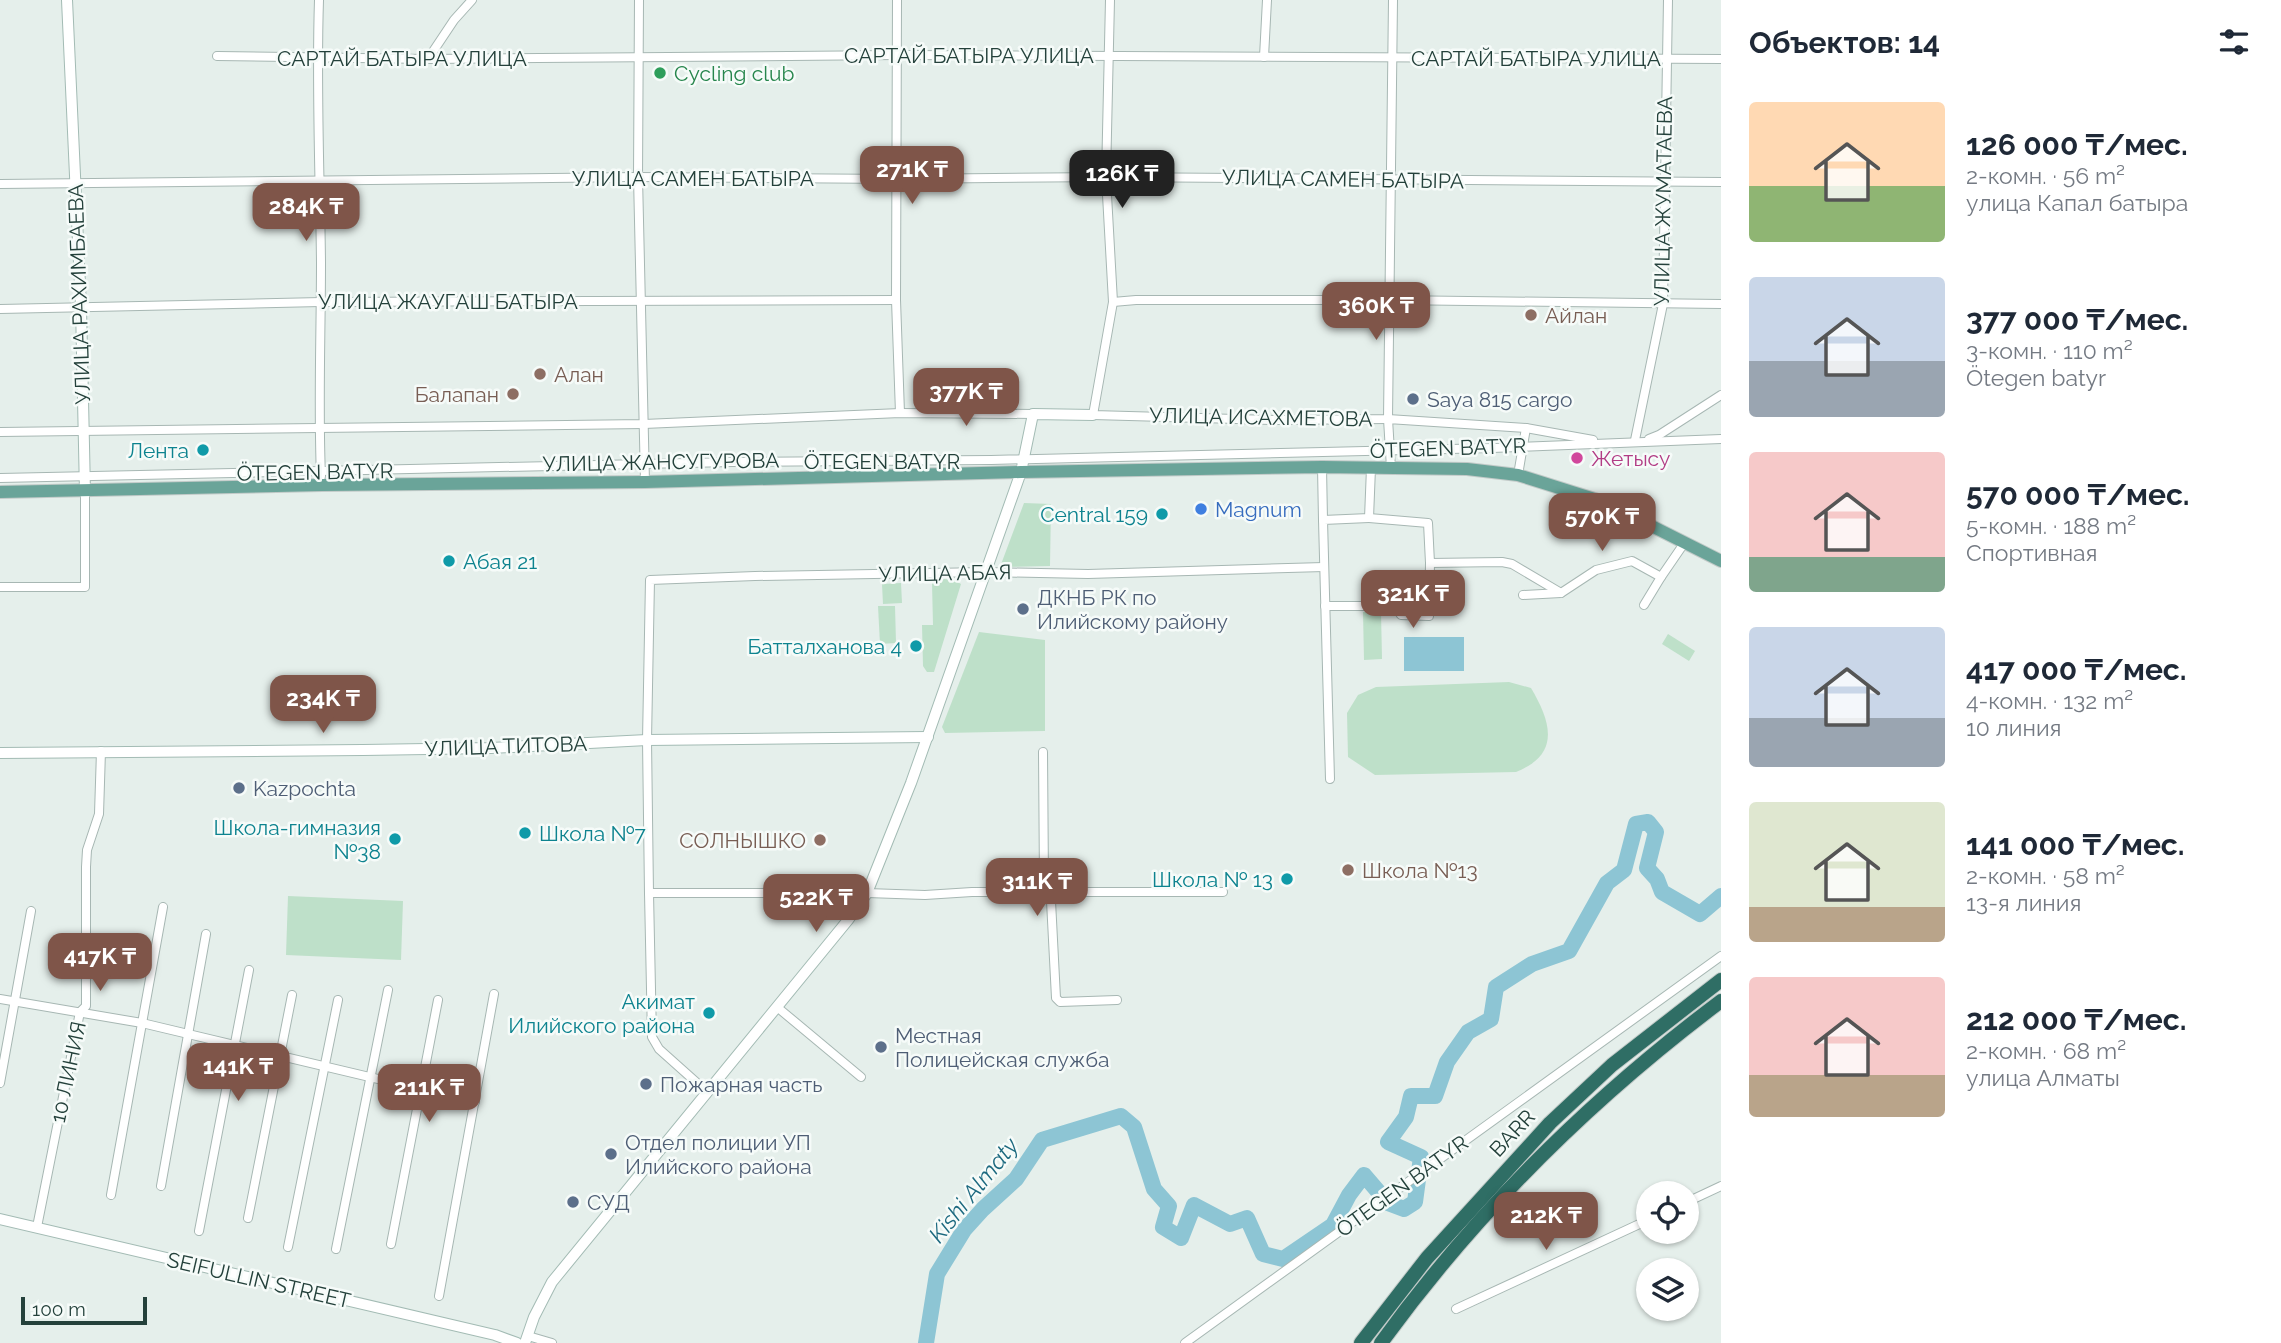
<!DOCTYPE html>
<html lang="ru">
<head>
<meta charset="utf-8">
<style>
  :root { --surface:#fff; --page:#f2f2f3; --text:#1f2937; --muted:#747a83; --accent:#7f5549 }
  body { margin:0; font-family:Raleway,sans-serif; background:var(--page); color:var(--text); height:100vh; display:flex; flex-direction:column; font-size:26px; white-space:nowrap }
  * { box-sizing:border-box; margin:0 }
  p { font-size:23px; color:var(--muted) }
  .icon { flex:none; width:38px; height:38px; fill:none; stroke:currentColor; stroke-width:2; stroke-linecap:round; stroke-linejoin:round }
  .map { position:relative; flex:1; overflow:hidden }
  .side { display:flex; flex-direction:column; background:var(--surface); width:560px }
  .side>* { flex:none }
  .buttons { position:absolute; left:1636px; top:1181px; display:grid; gap:14px }
  .buttons a { display:grid; place-items:center; width:63px; height:63px; border-radius:50%; background:var(--surface); box-shadow:0 2px 5px #0004; font-size:35px }
  .scale { position:absolute; left:21px; bottom:18px; width:126px; box-sizing:border-box; padding-left:7px; border:4px solid #24413b; border-top:0; font-size:19px; line-height:24px; white-space:nowrap; color:#24413b; -webkit-text-stroke:5px #f6fbf9; paint-order:stroke }
  .price { position:absolute; translate:-50% -60px; padding:0 16px; border-radius:14px; background:var(--accent); color:#fff; font-size:23px; line-height:46px; filter:drop-shadow(0 2px 4px #0008) }
  .price::after { content:''; position:absolute; left:50%; top:42px; width:21px; height:16px; margin-left:-10px; background:inherit; clip-path:polygon(0 0,100% 0,50% 100%) }
  .price.selected { background:#222; color:#fff }
  ul { padding:0; list-style:none }
  li { display:flex; align-items:center; gap:21px; height:175px; padding:0 28px }
  li span { display:grid; place-items:center; flex:none; width:196px; height:140px; border-radius:7px; color:#555 }
  li>.icon { margin-inline-start:auto }
  span .icon { width:84px; height:84px; fill:#fffc; stroke-width:1 }
  li b { font-size:30px }
  h2 { display:flex; justify-content:space-between; align-items:center; height:84px; padding:0 28px; font-size:30px }
  main { display:flex; flex:1; min-height:0 }
  .map>svg:first-child { display:block }
  .green { fill:#bee0c9 }
  .water { fill:#8dc5d4 }
  .lines { fill:none; stroke-linecap:round; stroke-linejoin:round }
  .river { stroke:#8dc5d4; stroke-width:16 }
  .street-casing { stroke:#a7b7b3; stroke-width:10 }
  .secondary-casing { stroke:#a3bbb4; stroke-width:12 }
  .primary-casing { stroke:#c2cac8; stroke-width:14 }
  .highway-casing { stroke:#c2cac8; stroke-width:16 }
  .street { stroke:#fff; stroke-width:8 }
  .secondary { stroke:#fff; stroke-width:10 }
  .primary { stroke:#6aa499; stroke-width:12 }
  .highway { stroke:#2f6e65; stroke-width:14 }
  .leisure-dot { fill:#2e9e5b; stroke:#f6fbf9; stroke-width:2.5 }
  .education-dot { fill:#8d6e63; stroke:#f6fbf9; stroke-width:2.5 }
  .service-dot { fill:#5c6f8a; stroke:#f6fbf9; stroke-width:2.5 }
  .culture-dot { fill:#0f9aa8; stroke:#f6fbf9; stroke-width:2.5 }
  .hotel-dot { fill:#d1479c; stroke:#f6fbf9; stroke-width:2.5 }
  .shop-dot { fill:#3f7fe0; stroke:#f6fbf9; stroke-width:2.5 }
  .labels { text-anchor:middle; dominant-baseline:central; stroke-width:5; stroke-linejoin:round; paint-order:stroke }
  .street-label { font-size:21px; fill:#24413b; stroke:#f6fbf9 }
  .leisure-label { font-size:21px; fill:#27864d; stroke:#f6fbf9; text-anchor:start }
  .education-label { font-size:21px; fill:#785e54; stroke:#f6fbf9; text-anchor:start }
  .service-label { font-size:21px; fill:#4e5e75; stroke:#f6fbf9; text-anchor:start }
  .culture-label { font-size:21px; fill:#0d838f; stroke:#f6fbf9; text-anchor:end }
  .hotel-label { font-size:21px; fill:#b23c85; stroke:#f6fbf9; text-anchor:start }
  .shop-label { font-size:21px; fill:#366cbe; stroke:#f6fbf9; text-anchor:start }
  .water-label { font-size:23px; font-style:italic; fill:#1c697f; stroke:#f6fbf9 }
</style>
</head>
<body>
<main>
<div class="map">
<svg width="1721" height="1343" viewBox="0 0 1721 1343">
  <rect width="100%" height="100%" fill="#e5efeb"/>
  <g class="green">
    <polygon points="1024,503 1051,504 1050,566 1000,567"/>
    <polygon points="935,578 954,580 961,584 934,672 927,672 923,666 922,625 933,625 932,583"/>
    <polygon points="901,583 902,603 883,604 882,584"/>
    <polygon points="878,606 895,606 896,643 880,644"/>
    <polygon points="1363,612 1381,612 1382,659 1364,660"/>
    <polygon points="979,632 1045,640 1045,731 945,733 942,727"/>
    <polygon points="1668,634 1695,651 1689,661 1662,644"/>
    <path d="M1509,682L1531,688C1551,722 1561,754 1516,772L1375,775L1348,757L1347,713L1358,695L1376,687Z"/>
    <polygon points="288,896 403,901 401,960 286,955"/>
  </g>
  <rect class="water" x="1404" y="637" width="60" height="34"/>
  <g class="lines">
    <polyline class="river" points="926,1343 937,1274 964,1230 983,1209 1016,1179 1042,1140 1121,1116 1134,1127 1154,1189 1169,1206 1163,1227 1181,1238 1194,1205 1230,1224 1247,1218 1263,1254 1283,1259 1333,1225 1349,1195 1364,1175 1388,1203 1404,1209 1415,1202 1421,1157 1388,1142 1406,1117 1411,1096 1435,1096 1447,1062 1468,1032 1491,1019 1496,987 1532,964 1569,951 1607,883 1624,870 1636,824 1648,822 1656,832 1647,868 1657,879 1662,892 1700,914 1721,896"/>
    <defs>
      <g id="street">
        <path d="M319,0C316,87 320,175 321,262C321,334 318,405 321,476"/>
        <polyline points="639,0 638,177 645,482"/>
        <polyline points="897,0 896,300 900,413"/>
        <polyline points="1110,0 1106,177 1113,302 1093,415 1275,420 1388,419 1393,0"/>
        <polyline points="217,56 428,59 897,55 1721,59"/>
        <polyline points="1264,57 1267,0"/>
        <polyline points="428,59 454,20 472,0"/>
        <polyline points="0,184 638,177 898,179 1106,177 1721,182"/>
        <polyline points="1113,302 1136,300 1391,300 1721,304"/>
        <polyline points="0,309 321,302 896,300"/>
        <polyline points="0,432 644,424 900,413 1033,414"/>
        <polyline points="1649,439 1659,435 1721,395"/>
        <polyline points="1635,440 1663,304 1668,0"/>
        <polyline points="1322,467 1323,520"/>
        <polyline points="1391,468 1388,419 1526,428 1593,440"/>
        <polyline points="1518,475 1526,428"/>
        <polyline points="0,478 732,462 991,460 1492,448 1721,439"/>
        <polyline points="1369,518 1428,523 1430,563 1502,562 1512,564 1561,593"/>
        <polyline points="0,587 85,587 85,492"/>
        <polyline points="1523,595 1561,593 1596,570 1632,561 1661,577 1685,542"/>
        <polyline points="1644,605 1661,577"/>
        <polyline points="1325,606 1395,606 1401,615 1429,616 1430,563"/>
        <polyline points="1043,752 1044,883 1051,901 1056,998 1060,1002 1117,1000"/>
        <polyline points="1330,779 1323,520 1369,518 1371,468"/>
        <polyline points="1223,892 972,892 925,895 867,893 649,893 647,740 650,580 755,576 986,572 1088,574 1324,567"/>
        <polyline points="649,893 652,1037 659,1049 706,1091"/>
        <polyline points="0,999 142,1023 475,1102"/>
        <polyline points="777,1007 861,1077"/>
        <polyline points="0,1083 31,911"/>
        <polyline points="161,1186 206,934"/>
        <polyline points="111,1195 163,907"/>
        <polyline points="1687,1202 1721,1186"/>
        <polyline points="248,1218 292,995"/>
        <polyline points="37,1227 80,1012 86,1006 86,867 87,850 99,814 101,751"/>
        <polyline points="199,1231 249,970"/>
        <polyline points="391,1244 438,1000"/>
        <polyline points="288,1247 338,1000"/>
        <polyline points="336,1249 388,990"/>
        <polyline points="439,1296 494,994"/>
        <polyline points="1456,1309 1648,1220"/>
        <polyline points="528,1336 552,1343"/>
        <polyline points="1185,1343 1721,956"/>
      </g>
      <g id="secondary">
        <polyline points="67,0 81,307 85,492"/>
        <polyline points="0,753 363,750 491,748 647,740 928,737"/>
        <polyline points="0,1219 495,1335 517,1343"/>
        <polyline points="525,1343 534,1317 552,1282 848,920 867,893 911,783 1021,472 1033,414 1093,415"/>
      </g>
      <polyline id="primary" points="0,492 322,485 645,482 1021,472 1322,467 1467,469 1518,475 1604,502 1721,561"/>
      <g id="highway">
        <polyline points="1361,1343 1427,1258 1550,1123 1612,1065 1721,980"/>
        <path d="M1381,1343C1476,1212 1592,1098 1721,1001"/>
      </g>
    </defs>
    <use href="#street" class="street-casing"/>
    <use href="#secondary" class="secondary-casing"/>
    <use href="#primary" class="primary-casing"/>
    <use href="#highway" class="highway-casing"/>
    <use href="#street" class="street"/>
    <use href="#secondary" class="secondary"/>
    <use href="#primary" class="primary"/>
    <use href="#highway" class="highway"/>
  </g>
  <circle class="leisure-dot" cx="660" cy="73" r="7"/>
  <g class="education-dot">
    <circle cx="1531" cy="315" r="7"/>
    <circle cx="540" cy="374" r="7"/>
    <circle cx="513" cy="394" r="7"/>
    <circle cx="820" cy="840" r="7"/>
    <circle cx="1348" cy="870" r="7"/>
  </g>
  <g class="service-dot">
    <circle cx="1413" cy="399" r="7"/>
    <circle cx="1023" cy="609" r="7"/>
    <circle cx="239" cy="788" r="7"/>
    <circle cx="881" cy="1047" r="7"/>
    <circle cx="646" cy="1084" r="7"/>
    <circle cx="611" cy="1154" r="7"/>
    <circle cx="573" cy="1202" r="7"/>
  </g>
  <g class="culture-dot">
    <circle cx="203" cy="450" r="7"/>
    <circle cx="1162" cy="514" r="7"/>
    <circle cx="449" cy="561" r="7"/>
    <circle cx="916" cy="646" r="7"/>
    <circle cx="525" cy="833" r="7"/>
    <circle cx="395" cy="839" r="7"/>
    <circle cx="1287" cy="879" r="7"/>
    <circle cx="709" cy="1013" r="7"/>
  </g>
  <circle class="hotel-dot" cx="1577" cy="458" r="7"/>
  <circle class="shop-dot" cx="1201" cy="509" r="7"/>
  <g class="labels">
    <g class="street-label">
      <text x="969" y="55">САРТАЙ БАТЫРА УЛИЦА</text>
      <text x="402" y="58">САРТАЙ БАТЫРА УЛИЦА</text>
      <text x="1536" y="58">САРТАЙ БАТЫРА УЛИЦА</text>
      <text x="693" y="178">УЛИЦА САМЕН БАТЫРА</text>
      <text transform="translate(1343 179) rotate(1)">УЛИЦА САМЕН БАТЫРА</text>
      <text transform="translate(1663 201) rotate(-89)">УЛИЦА ЖУМАТАЕВА</text>
      <text transform="translate(79 294) rotate(-92)">УЛИЦА РАХИМБАЕВА</text>
      <text x="448" y="301">УЛИЦА ЖАУГАШ БАТЫРА</text>
      <text transform="translate(1261 417) rotate(1)">УЛИЦА ИСАХМЕТОВА</text>
      <text transform="translate(1448 448) rotate(-2)">ÖTEGEN BATYR</text>
      <text x="882" y="461">ÖTEGEN BATYR</text>
      <text transform="translate(661 462) rotate(-1)">УЛИЦА ЖАНСУГУРОВА</text>
      <text transform="translate(315 472) rotate(-1)">ÖTEGEN BATYR</text>
      <text transform="translate(945 573) rotate(-1)">УЛИЦА АБАЯ</text>
      <text transform="translate(506 746) rotate(-2)">УЛИЦА ТИТОВА</text>
      <text transform="translate(68 1072) rotate(-78)">10 ЛИНИЯ</text>
      <text transform="translate(1512 1133) rotate(-47)">BARR</text>
      <text transform="translate(1402 1186) rotate(-36)">ÖTEGEN BATYR</text>
      <text transform="translate(259 1280) rotate(13)">SEIFULLIN STREET</text>
    </g>
    <g class="leisure-label">
      <text x="674" y="73">Cycling club</text>
    </g>
    <g class="education-label">
      <text x="1545" y="315">Айлан</text>
      <text x="554" y="374">Алан</text>
      <text x="499" y="394" text-anchor="end">Балапан</text>
      <text x="806" y="840" text-anchor="end">СОЛНЫШКО</text>
      <text x="1362" y="870">Школа №13</text>
    </g>
    <g class="service-label">
      <text x="1427" y="399">Saya 815 cargo</text>
      <text x="1037" y="597">ДКНБ РК по<tspan x="1037" dy="24">Илийскому району</tspan></text>
      <text x="253" y="788">Kazpochta</text>
      <text x="895" y="1035">Местная<tspan x="895" dy="24">Полицейская служба</tspan></text>
      <text x="660" y="1084">Пожарная часть</text>
      <text x="625" y="1142">Отдел полиции УП<tspan x="625" dy="24">Илийского района</tspan></text>
      <text x="587" y="1202">СУД</text>
    </g>
    <g class="culture-label">
      <text x="189" y="450">Лента</text>
      <text x="1148" y="514">Central 159</text>
      <text x="463" y="561" text-anchor="start">Абая 21</text>
      <text x="902" y="646">Батталханова 4</text>
      <text x="381" y="827">Школа-гимназия<tspan x="381" dy="24">№38</tspan></text>
      <text x="539" y="833" text-anchor="start">Школа №7</text>
      <text x="1273" y="879">Школа № 13</text>
      <text x="695" y="1001">Акимат<tspan x="695" dy="24">Илийского района</tspan></text>
    </g>
    <g class="hotel-label">
      <text x="1591" y="458">Жетысу</text>
    </g>
    <g class="shop-label">
      <text x="1215" y="509">Magnum</text>
    </g>
    <g class="water-label">
      <text transform="translate(973 1190) rotate(-51)">Kіshі Almaty</text>
    </g>
  </g>
</svg>
<div class="buttons">
<a><svg class="icon" aria-label="locate" viewBox="0 0 24 24"><circle cx="12" cy="12" r="6"/><path d="M12 2v4M12 18v4M2 12h4M18 12h4"/></svg></a>
<a><svg class="icon" aria-label="layers" viewBox="0 0 24 24"><path d="M12 4l9 5-9 5-9-5zM3 14l9 5 9-5"/></svg></a>
</div>
<div class="scale">100 m</div>
<b class="price" style="left:912px;top:206px">271K ₸</b>
<b class="price selected" style="left:1122px;top:210px">126K ₸</b>
<b class="price" style="left:306px;top:243px">284K ₸</b>
<b class="price" style="left:1376px;top:342px">360K ₸</b>
<b class="price" style="left:966px;top:428px">377K ₸</b>
<b class="price" style="left:1602px;top:553px">570K ₸</b>
<b class="price" style="left:1413px;top:630px">321K ₸</b>
<b class="price" style="left:323px;top:735px">234K ₸</b>
<b class="price" style="left:1037px;top:918px">311K ₸</b>
<b class="price" style="left:816px;top:934px">522K ₸</b>
<b class="price" style="left:100px;top:993px">417K ₸</b>
<b class="price" style="left:238px;top:1103px">141K ₸</b>
<b class="price" style="left:429px;top:1124px">211K ₸</b>
<b class="price" style="left:1546px;top:1252px">212K ₸</b>
</div>
<section class="side">
<h2>Объектов: 14<svg class="icon" aria-label="filters" viewBox="0 0 24 24"><path d="M4 7h16M4 17h16"/><circle cx="9" cy="7" r="2"/><circle cx="15" cy="17" r="2"/></svg></h2>
<ul>
<li><span style="background:linear-gradient(#ffd9b3 60%,#8fb573 0)"><svg class="icon" aria-label="home" viewBox="0 0 24 24"><path d="M3 11l9-7 9 7M6 9v11h12V9"/></svg></span><div><b>126 000 ₸/мес.</b><p>2-комн. · 56 m²</p><p>улица Капал батыра</p></div></li>
<li><span style="background:linear-gradient(#c9d6e8 60%,#9aa5b1 0)"><svg class="icon" aria-label="home" viewBox="0 0 24 24"><path d="M3 11l9-7 9 7M6 9v11h12V9"/></svg></span><div><b>377 000 ₸/мес.</b><p>3-комн. · 110 m²</p><p>Ötegen batyr</p></div></li>
<li><span style="background:linear-gradient(#f6c9c9 75%,#7fa58c 0)"><svg class="icon" aria-label="home" viewBox="0 0 24 24"><path d="M3 11l9-7 9 7M6 9v11h12V9"/></svg></span><div><b>570 000 ₸/мес.</b><p>5-комн. · 188 m²</p><p>Спортивная</p></div></li>
<li><span style="background:linear-gradient(#c9d6e8 65%,#9aa5b1 0)"><svg class="icon" aria-label="home" viewBox="0 0 24 24"><path d="M3 11l9-7 9 7M6 9v11h12V9"/></svg></span><div><b>417 000 ₸/мес.</b><p>4-комн. · 132 m²</p><p>10 линия</p></div></li>
<li><span style="background:linear-gradient(#dfe7d0 75%,#b9a48a 0)"><svg class="icon" aria-label="home" viewBox="0 0 24 24"><path d="M3 11l9-7 9 7M6 9v11h12V9"/></svg></span><div><b>141 000 ₸/мес.</b><p>2-комн. · 58 m²</p><p>13-я линия</p></div></li>
<li><span style="background:linear-gradient(#f6c9c9 70%,#b9a48a 0)"><svg class="icon" aria-label="home" viewBox="0 0 24 24"><path d="M3 11l9-7 9 7M6 9v11h12V9"/></svg></span><div><b>212 000 ₸/мес.</b><p>2-комн. · 68 m²</p><p>улица Алматы</p></div></li>
</ul>
</section>
</main>
</body>
</html>
